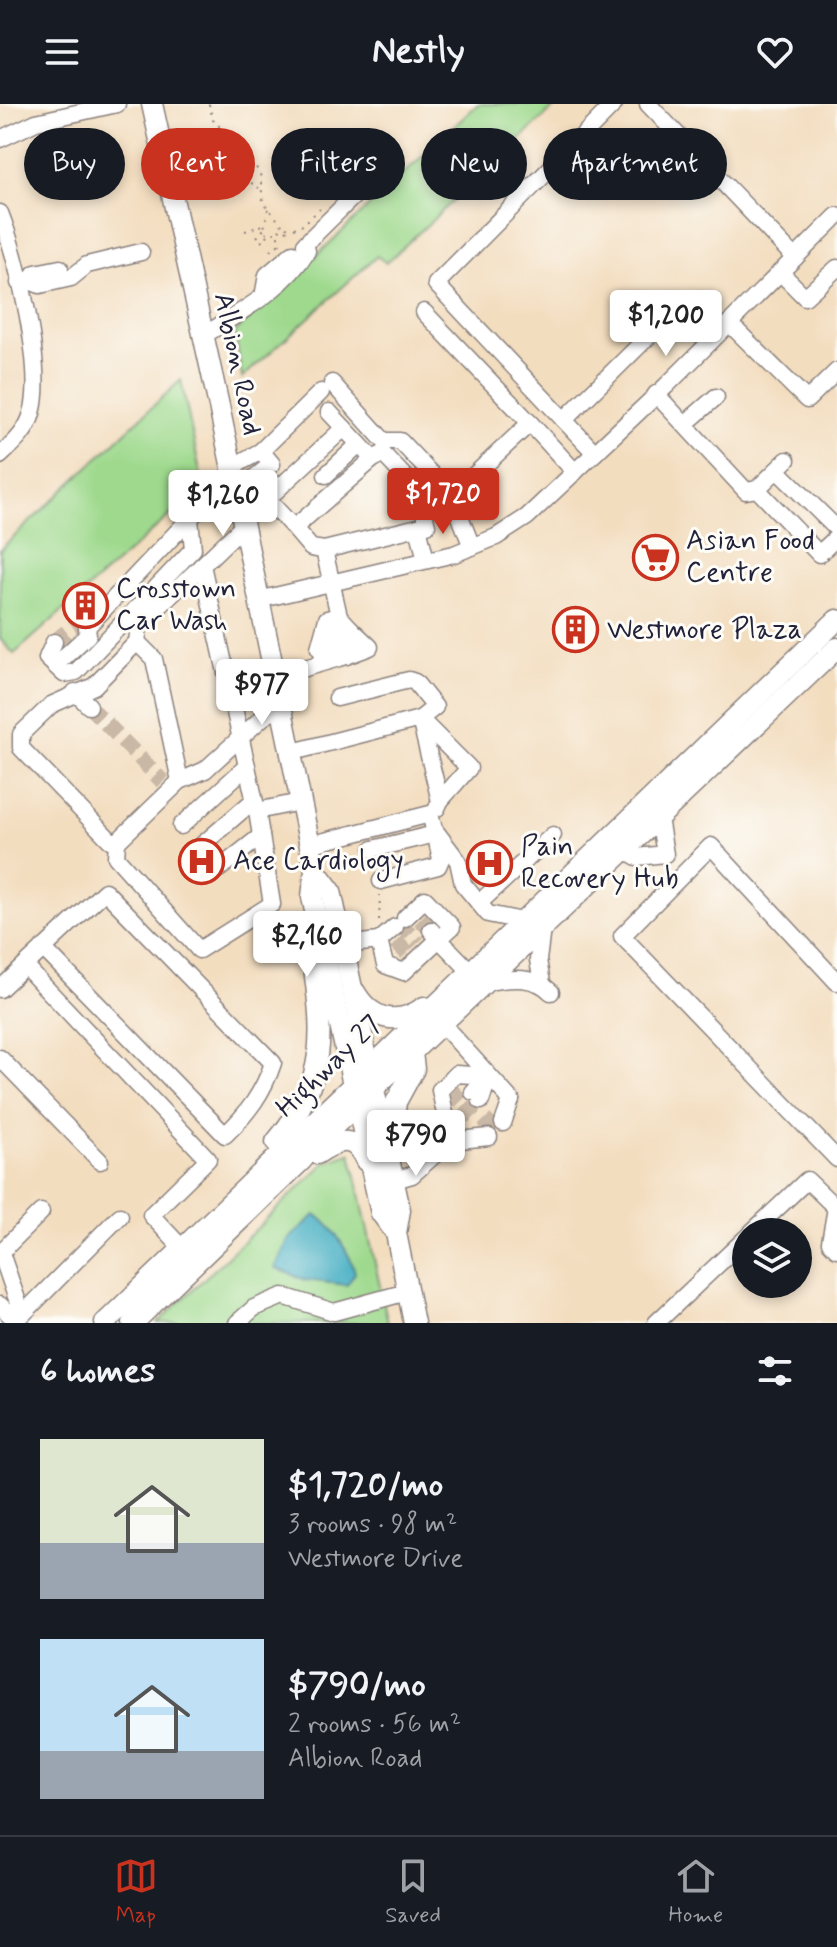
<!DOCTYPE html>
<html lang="en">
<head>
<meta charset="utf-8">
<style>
  :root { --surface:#171b24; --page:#242831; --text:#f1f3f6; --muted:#9ea1a6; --line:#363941; --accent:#c8321e }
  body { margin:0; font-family:Mynerve,sans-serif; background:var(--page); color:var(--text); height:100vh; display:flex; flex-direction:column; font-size:30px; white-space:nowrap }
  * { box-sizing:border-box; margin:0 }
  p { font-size:26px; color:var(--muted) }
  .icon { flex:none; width:44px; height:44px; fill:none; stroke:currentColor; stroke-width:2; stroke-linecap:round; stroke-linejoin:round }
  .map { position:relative; height:1219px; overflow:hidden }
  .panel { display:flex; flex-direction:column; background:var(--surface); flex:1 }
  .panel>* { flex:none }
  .banner { position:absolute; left:24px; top:24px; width:790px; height:72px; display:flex; gap:16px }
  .tools { position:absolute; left:732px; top:1114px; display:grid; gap:16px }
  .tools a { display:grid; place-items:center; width:80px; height:80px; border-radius:50%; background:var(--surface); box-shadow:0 4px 12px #0003; font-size:40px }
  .price { position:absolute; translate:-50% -68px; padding:0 18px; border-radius:8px; background:#fff; color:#222; font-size:26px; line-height:52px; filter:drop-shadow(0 2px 4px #0008) }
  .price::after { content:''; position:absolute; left:50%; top:48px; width:24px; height:18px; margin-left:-12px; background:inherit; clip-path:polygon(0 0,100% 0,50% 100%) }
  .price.on { background:var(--accent); color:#fff }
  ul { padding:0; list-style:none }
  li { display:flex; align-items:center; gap:24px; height:200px; padding:0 40px }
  li span { display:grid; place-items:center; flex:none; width:224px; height:160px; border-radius:0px; color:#555 }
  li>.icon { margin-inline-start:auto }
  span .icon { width:96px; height:96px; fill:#fffc; stroke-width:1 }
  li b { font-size:34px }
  h2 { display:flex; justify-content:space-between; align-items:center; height:96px; padding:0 40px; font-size:34px }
  .pill { padding:0 28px; border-radius:36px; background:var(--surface); box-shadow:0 4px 12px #0003; font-size:28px; line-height:72px }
  .pill.on { background:var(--accent); color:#fff }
  header { display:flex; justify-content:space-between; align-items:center; height:104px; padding:0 40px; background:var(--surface); font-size:36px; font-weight:800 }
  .tabs { display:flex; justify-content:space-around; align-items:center; height:112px; border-top:2px solid var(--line); background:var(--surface); font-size:22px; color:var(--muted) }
  .tabs a { display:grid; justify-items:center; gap:4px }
  .tabs .on { color:var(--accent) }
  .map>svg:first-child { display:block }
  .green { fill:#9ed98d; stroke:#607e64; stroke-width:2 }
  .water { fill:#43adc2; stroke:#32687e; stroke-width:2 }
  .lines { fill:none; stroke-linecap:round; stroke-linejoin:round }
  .minor-tunnel { stroke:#c9b8a5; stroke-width:16; stroke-dasharray:16 8; stroke-linecap:butt }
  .minor-casing { stroke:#8a807d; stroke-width:19 }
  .major-casing { stroke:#8a807d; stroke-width:23 }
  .path { stroke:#8a807d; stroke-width:2; stroke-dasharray:2 6; stroke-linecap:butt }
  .minor { stroke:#fff; stroke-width:16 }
  .major { stroke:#fff; stroke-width:20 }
  .labels { text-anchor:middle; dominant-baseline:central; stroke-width:6; stroke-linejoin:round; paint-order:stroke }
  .street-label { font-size:28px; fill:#22223b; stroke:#fdfcf7 }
  .poi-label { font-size:28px; fill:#22223b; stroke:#fdfcf7; text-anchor:start }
</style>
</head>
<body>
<header><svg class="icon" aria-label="menu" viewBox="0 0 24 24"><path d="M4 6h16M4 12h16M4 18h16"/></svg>Nestly<svg class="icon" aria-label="heart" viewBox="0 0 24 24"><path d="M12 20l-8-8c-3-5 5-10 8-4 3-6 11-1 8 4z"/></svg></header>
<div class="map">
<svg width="837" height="1219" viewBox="0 0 837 1219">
  <rect width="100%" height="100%" fill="#fdfcf7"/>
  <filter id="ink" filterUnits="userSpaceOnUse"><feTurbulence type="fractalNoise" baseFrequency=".0125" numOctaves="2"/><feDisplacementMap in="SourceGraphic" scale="16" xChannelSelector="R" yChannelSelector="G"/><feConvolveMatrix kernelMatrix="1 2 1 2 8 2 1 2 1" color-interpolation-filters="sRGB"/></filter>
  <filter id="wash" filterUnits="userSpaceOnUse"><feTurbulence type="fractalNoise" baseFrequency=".006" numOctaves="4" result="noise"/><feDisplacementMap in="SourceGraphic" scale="32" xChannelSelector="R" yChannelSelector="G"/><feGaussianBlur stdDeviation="1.8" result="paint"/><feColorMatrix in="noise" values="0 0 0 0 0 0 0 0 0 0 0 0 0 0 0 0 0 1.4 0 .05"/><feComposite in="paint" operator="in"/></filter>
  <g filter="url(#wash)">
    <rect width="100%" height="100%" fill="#f3ddbf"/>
    <g class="green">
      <polygon points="478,0 558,0 386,159 377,152 242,274 235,228"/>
      <polygon points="181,276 203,382 14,550 0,535 0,446"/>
      <polygon points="351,1049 388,1219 158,1219 325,1059"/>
    </g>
    <path class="water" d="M315,1111C330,1116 352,1153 355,1169L347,1181L305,1176L275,1164L288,1136Z"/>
  </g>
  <g filter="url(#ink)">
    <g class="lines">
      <g class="minor-tunnel">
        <polyline points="54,538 77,520"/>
        <polyline points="89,602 163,678"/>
        <polyline points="420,815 431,826"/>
        <polyline points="399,819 418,839"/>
        <polyline points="396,838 407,849"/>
        <polyline points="450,997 467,981"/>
        <polyline points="463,1013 481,997"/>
        <polyline points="484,1027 498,1014"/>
      </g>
      <defs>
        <g id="minor">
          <polyline points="648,0 795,154"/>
          <polyline points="0,35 36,18 117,0"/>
          <path d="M0,109C17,152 45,265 32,309C27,328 14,339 0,352"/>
          <polyline points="780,168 805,193 837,164"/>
          <polyline points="29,177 35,169 60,164"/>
          <polyline points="19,179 29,177 40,181 71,174 87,161 141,148"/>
          <polyline points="263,193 267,171 293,149"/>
          <polyline points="424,208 530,319"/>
          <polyline points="729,219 807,296 837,267"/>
          <path d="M203,232C240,208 284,185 307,147L305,140L369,77"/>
          <polyline points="332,279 384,337 400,337 452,392"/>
          <polyline points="656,290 746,387 757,385 787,356"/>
          <polyline points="329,308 344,324"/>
          <polyline points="564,316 678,203 711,237"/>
          <polyline points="685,320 716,293"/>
          <polyline points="595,349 436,180 614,0"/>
          <polyline points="230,364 261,347 321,288"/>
          <polyline points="777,366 837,425"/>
          <polyline points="326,371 359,340"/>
          <polyline points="757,385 819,450 837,433"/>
          <polyline points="267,395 344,324 373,355"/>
          <polyline points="240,410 267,395 294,424"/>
          <polyline points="243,422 139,522 137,538 94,582 51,601 21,630 21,644 110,736 117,738 180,677 205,666 262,614 280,603"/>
          <polyline points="472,443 452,392 530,319 575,368"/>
          <polyline points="324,446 311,444 294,424 373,355 383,350 419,388 427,421 418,423"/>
          <polyline points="202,461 257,707 300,698"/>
          <polyline points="258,496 454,450 496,433 527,413 666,282 837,112"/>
          <polygon points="339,512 329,556 319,544 327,515"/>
          <polyline points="54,538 47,554 64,570 76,568 193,445 190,415"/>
          <polyline points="137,538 154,555 180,677"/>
          <polyline points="346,552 370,543 351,525"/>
          <polyline points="63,554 88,531 87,523 195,409 213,397 236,388 272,360 261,347"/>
          <polyline points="274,573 346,552 351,525 339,512 324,446 418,423 426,456"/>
          <polyline points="75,588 89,602"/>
          <polyline points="337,594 409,576 415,578 435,603 420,615 469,664 440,697"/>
          <polyline points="289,649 420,615 440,697 437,704"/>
          <polyline points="181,722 247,662"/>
          <polyline points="117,738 116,753 199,846 272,800 257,707"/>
          <polyline points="202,741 254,696"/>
          <polyline points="309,741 430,710 434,725 458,757 463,780 488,810 522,817"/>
          <polyline points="373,745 435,730"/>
          <polyline points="625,746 637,753 665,750 659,714"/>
          <polyline points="219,765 261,732"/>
          <polyline points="381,777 438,762 441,755 436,733"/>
          <polyline points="479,799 553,731"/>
          <polyline points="405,814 425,795 452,823 439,835 431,826"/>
          <polyline points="379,837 395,823"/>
          <polyline points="343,841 379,837 385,861 404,868 439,835 470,867"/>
          <polyline points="25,862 208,1055 151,1111 181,1143"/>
          <path d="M486,878C509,875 533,870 551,888"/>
          <polyline points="837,878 711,742 622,832 837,1055"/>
          <polyline points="542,879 538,856 542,825"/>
          <path d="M0,885L105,787L273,959C263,989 248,1009 225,1031L43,844"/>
          <polyline points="442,920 511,996"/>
          <polyline points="0,954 100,1057"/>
          <polyline points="473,988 489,972 481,997"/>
          <polyline points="447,1019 440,986 456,970 489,972"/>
          <polyline points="503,1019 511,996"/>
          <polyline points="394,1076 412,1071 450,1037 489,1033"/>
          <polyline points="836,1104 830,1138 837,1145"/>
          <polyline points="752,1128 807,1076 837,1105"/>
          <polyline points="0,1146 22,1210"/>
          <polyline points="1,1148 41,1108"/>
          <polyline points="0,1201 18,1219"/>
          <polyline points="16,1217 120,1112"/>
          <polyline points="237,1219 254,1204 283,1192 334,1208 407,1188"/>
          <polyline points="656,1219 746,1134"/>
        </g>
        <g id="major">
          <polyline points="152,0 219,302 315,766 312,793 381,1109 396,1129"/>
          <polyline points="315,766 331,787 400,1106 396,1129 414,1219"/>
          <path d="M355,888C372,917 398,922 424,903"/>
          <polyline points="392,1036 396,998 414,965 412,949"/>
          <path d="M276,1038C332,971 322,924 311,843"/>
          <path d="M317,1050C338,1036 354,1029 366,1057"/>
          <polyline points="105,1219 837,516"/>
          <polyline points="133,1219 302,1056 313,1042 837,544"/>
        </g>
      </defs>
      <use href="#minor" class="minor-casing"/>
      <use href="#major" class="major-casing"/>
      <g class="path">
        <polyline points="209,0 213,16 221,24"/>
        <path d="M240,36C230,55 242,75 259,84"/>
        <polyline points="237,55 249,54 260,69 263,98 291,132"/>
        <polyline points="268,105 264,125 267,129 275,129"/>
        <polyline points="245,127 263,121"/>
        <polyline points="257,133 264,125"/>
        <polyline points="261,138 269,130"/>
        <polyline points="280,141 277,128 283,123 299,124 320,105"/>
        <polyline points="271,147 279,140"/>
        <polyline points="379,816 380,791"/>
      </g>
      <use href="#minor" class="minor"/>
      <use href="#major" class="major"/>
    </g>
  </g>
  <defs>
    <symbol id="supermarket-ring" viewBox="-11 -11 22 22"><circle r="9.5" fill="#fdfcf7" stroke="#c8321e" stroke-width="1.5"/><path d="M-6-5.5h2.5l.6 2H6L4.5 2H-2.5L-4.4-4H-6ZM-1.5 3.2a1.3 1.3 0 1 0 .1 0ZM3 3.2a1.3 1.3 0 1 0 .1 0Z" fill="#c8321e"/></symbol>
    <symbol id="building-ring" viewBox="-11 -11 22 22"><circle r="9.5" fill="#fdfcf7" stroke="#c8321e" stroke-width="1.5"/><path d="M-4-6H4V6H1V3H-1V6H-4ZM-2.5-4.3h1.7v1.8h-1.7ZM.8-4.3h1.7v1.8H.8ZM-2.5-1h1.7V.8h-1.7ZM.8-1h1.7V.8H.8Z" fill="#c8321e"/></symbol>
    <symbol id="hospital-ring" viewBox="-11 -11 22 22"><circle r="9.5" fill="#fdfcf7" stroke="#c8321e" stroke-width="1.5"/><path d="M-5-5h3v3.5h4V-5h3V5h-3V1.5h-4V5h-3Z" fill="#c8321e"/></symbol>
  </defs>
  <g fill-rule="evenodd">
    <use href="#supermarket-ring" x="630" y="428" width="51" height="51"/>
    <use href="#building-ring" x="60" y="476" width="51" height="51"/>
    <use href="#building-ring" x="550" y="500" width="51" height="51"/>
    <use href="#hospital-ring" x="176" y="732" width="51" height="51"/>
    <use href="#hospital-ring" x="464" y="734" width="51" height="51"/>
  </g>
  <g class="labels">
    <g class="street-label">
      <text transform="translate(237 260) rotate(78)">Albion Road</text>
      <text transform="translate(329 963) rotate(-44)">Highway 27</text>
    </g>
    <g class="poi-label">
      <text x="686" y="437">Asian Food<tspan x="686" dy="32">Centre</tspan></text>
      <text x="116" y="485">Crosstown<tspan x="116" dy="32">Car Wash</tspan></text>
      <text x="607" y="526">Westmore Plaza</text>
      <text x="521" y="743">Pain<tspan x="521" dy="32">Recovery Hub</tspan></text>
      <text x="233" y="757">Ace Cardiology</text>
    </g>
  </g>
</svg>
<div class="tools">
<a><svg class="icon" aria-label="layers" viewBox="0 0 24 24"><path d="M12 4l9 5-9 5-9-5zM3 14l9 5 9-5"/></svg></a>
</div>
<b class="price" style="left:666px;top:254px">$1,200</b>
<b class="price on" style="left:443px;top:432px">$1,720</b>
<b class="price" style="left:223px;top:434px">$1,260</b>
<b class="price" style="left:262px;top:623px">$977</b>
<b class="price" style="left:307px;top:875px">$2,160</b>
<b class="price" style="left:416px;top:1074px">$790</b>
<div class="banner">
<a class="pill">Buy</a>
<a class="pill on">Rent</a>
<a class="pill">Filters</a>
<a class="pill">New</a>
<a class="pill">Apartment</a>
</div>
</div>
<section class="panel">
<h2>6 homes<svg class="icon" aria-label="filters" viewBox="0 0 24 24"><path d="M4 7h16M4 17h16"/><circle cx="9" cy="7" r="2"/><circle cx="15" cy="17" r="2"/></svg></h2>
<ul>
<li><span style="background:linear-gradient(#dfe7d0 65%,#9aa5b1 0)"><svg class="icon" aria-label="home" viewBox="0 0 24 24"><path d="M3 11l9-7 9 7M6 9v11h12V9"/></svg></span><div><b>$1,720/mo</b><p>3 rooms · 98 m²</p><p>Westmore Drive</p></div></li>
<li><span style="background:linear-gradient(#bfe0f5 70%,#9aa5b1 0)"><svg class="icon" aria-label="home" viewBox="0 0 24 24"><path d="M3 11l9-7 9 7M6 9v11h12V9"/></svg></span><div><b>$790/mo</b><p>2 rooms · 56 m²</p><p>Albion Road</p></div></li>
</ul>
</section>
<nav class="tabs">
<a class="on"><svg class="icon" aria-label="map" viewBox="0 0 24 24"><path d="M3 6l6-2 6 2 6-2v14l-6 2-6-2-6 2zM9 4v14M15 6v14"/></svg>Map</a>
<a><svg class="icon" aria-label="saved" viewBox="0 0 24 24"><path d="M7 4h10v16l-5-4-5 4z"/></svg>Saved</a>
<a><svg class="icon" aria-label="home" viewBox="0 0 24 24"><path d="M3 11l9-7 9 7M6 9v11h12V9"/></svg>Home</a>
</nav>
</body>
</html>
